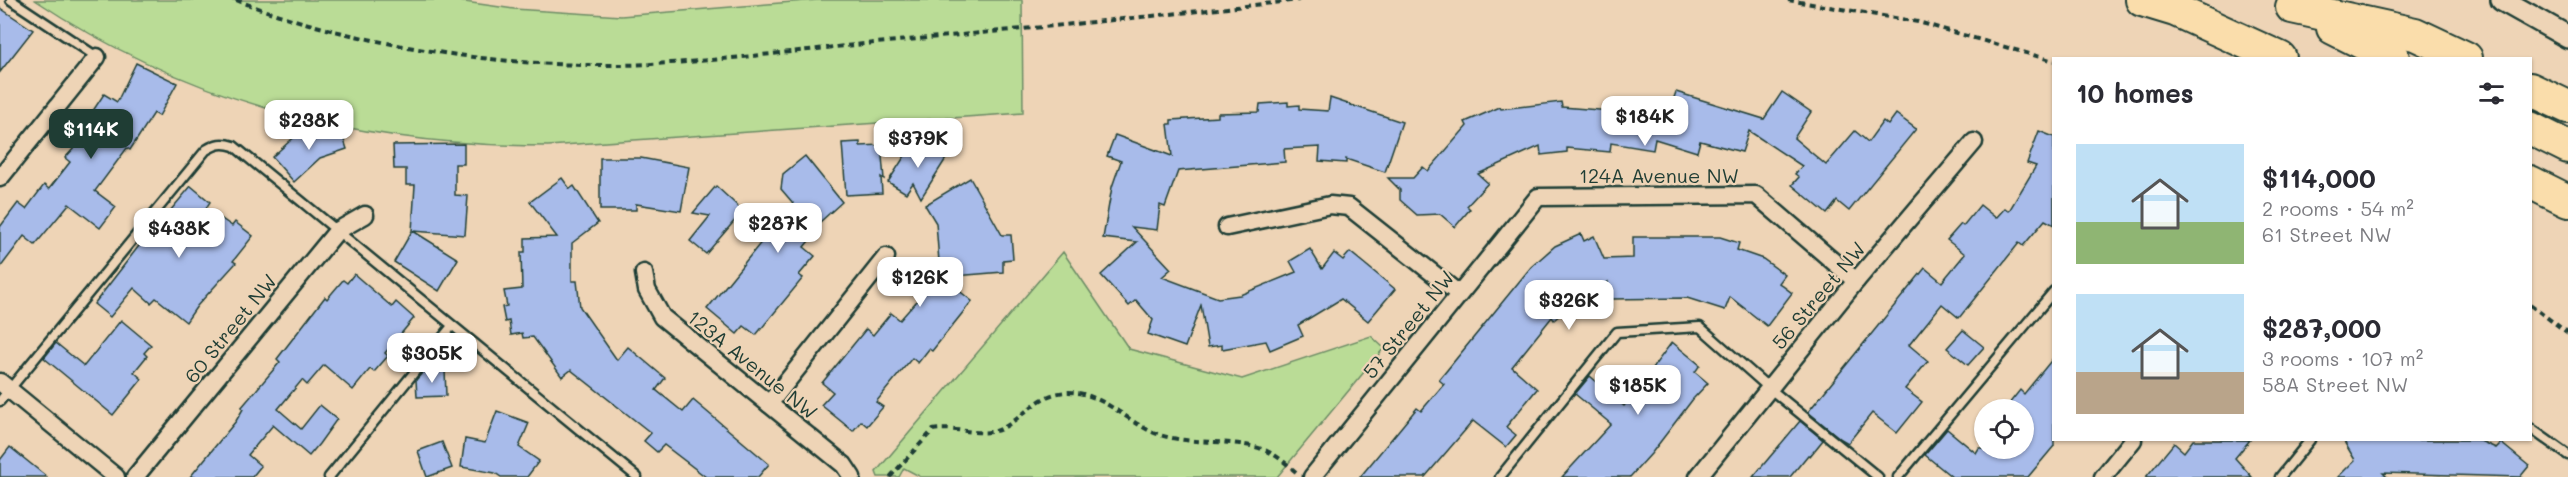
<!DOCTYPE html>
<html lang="en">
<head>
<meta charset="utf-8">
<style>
  :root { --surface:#fff; --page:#f7f7f7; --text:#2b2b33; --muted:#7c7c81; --accent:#1f3d34 }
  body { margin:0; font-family:Mali,sans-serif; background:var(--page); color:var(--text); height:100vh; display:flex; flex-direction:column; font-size:22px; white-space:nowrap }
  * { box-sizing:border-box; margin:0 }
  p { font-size:20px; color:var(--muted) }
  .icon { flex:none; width:33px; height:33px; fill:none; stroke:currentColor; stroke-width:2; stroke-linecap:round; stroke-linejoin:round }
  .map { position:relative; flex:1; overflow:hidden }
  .details { position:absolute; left:2052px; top:57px; width:480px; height:384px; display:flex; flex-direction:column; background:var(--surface); border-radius:0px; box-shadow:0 2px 4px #0004 }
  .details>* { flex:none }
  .controls { position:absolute; left:1974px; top:399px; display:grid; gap:12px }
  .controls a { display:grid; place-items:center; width:60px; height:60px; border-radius:50%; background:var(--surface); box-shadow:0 2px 4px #0004; font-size:30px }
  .price { position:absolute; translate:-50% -51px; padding:0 14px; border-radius:12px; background:#fff; color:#222; font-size:20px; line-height:39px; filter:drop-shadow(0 2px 3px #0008) }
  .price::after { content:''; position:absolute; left:50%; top:36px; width:18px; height:14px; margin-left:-9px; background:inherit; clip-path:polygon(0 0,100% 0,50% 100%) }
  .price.on { background:var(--accent); color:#fff }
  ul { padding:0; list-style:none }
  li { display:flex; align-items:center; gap:18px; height:150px; padding:0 24px }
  li span { display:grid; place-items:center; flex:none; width:168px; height:120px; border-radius:0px; color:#555 }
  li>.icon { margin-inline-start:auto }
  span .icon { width:72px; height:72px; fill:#fffc; stroke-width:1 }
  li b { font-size:26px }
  h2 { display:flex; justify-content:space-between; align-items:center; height:72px; padding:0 24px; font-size:26px }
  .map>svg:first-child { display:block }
  .green { fill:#badc96; stroke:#6c8c65; stroke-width:1.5 }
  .building { fill:#a8bbea; stroke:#1f3d34; stroke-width:1.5 }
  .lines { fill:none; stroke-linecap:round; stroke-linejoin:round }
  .service-casing { stroke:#1f3d34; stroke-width:13 }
  .minor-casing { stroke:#1f3d34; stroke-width:21 }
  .tertiary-casing { stroke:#1f3d34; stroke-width:26 }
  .motorway-casing { stroke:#1f3d34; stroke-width:36 }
  .path { stroke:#1f3d34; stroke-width:4; stroke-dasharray:6 4.5; stroke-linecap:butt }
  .service { stroke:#eed4b6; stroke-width:8 }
  .minor { stroke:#eed4b6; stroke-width:16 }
  .tertiary { stroke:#eed4b6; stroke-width:21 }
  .motorway { stroke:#faddab; stroke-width:32 }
  .labels { text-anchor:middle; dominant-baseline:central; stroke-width:4.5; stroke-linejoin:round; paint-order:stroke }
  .street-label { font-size:20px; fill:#1f3d34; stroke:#eed4b6 }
</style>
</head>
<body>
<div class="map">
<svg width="2568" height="477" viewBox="0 0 2568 477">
  <rect width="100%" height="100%" fill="#eed4b6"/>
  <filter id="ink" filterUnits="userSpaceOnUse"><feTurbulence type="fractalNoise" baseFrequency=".0167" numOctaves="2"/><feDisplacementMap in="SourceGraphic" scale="12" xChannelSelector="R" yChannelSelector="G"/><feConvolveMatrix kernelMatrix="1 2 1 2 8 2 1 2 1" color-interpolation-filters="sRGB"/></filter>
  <g filter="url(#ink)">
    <g class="green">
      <path d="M35,0H451L514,9L621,16L818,0H1022L1023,113L548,146C362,146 191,104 35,0Z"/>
      <polygon points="1063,252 1129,349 1242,379 1371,336 1384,348 1277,477 921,477 904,468 899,477 878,477 876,472"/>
    </g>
    <g class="building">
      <polygon points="0,8 33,30 0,72"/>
      <polygon points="136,63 177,83 159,116 154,113 130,150 127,148 95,191 116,207 100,228 69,204 35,245 24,236 0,268 0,227 18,203 26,209 44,185 49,189 70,162 65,158 75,147 67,140 80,123 83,126 104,94 117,102"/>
      <polygon points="1676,92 1764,119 1782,92 1811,112 1794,138 1826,165 1855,131 1868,142 1883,121 1888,125 1896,114 1916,129 1849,211 1837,201 1827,214 1792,185 1799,177 1795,174 1802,166 1749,131 1742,152 1700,141 1697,152 1655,139 1653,150 1611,143 1610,152 1567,148 1567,152 1541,155 1540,146 1478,174 1488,183 1467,206 1470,209 1455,227 1440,214 1417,215 1400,200 1400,190 1388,178 1413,178 1423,167 1428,171 1467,126 1465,122 1500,107 1501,109 1561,102 1562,107 1624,112 1626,101 1670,109"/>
      <polygon points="1330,98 1402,122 1385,172 1346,159 1346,163 1319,161 1320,147 1284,149 1285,162 1178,171 1165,207 1160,205 1157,230 1132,227 1171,269 1162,277 1218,298 1240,295 1296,272 1290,261 1310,249 1322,269 1334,253 1343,260 1350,252 1395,289 1368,321 1341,299 1298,325 1303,336 1270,350 1266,341 1222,349 1222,345 1208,347 1201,305 1185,347 1148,334 1153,320 1136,300 1129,306 1101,275 1137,242 1103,238 1112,187 1121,161 1107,156 1115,135 1172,156 1168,124 1171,124 1171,120 1218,117 1218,113 1259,112 1260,104 1288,102 1288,106 1299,105 1299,109 1328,111"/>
      <polygon points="339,125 347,149 320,158 294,182 272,157 300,132 304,137"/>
      <polygon points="2039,131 2054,137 2054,225 2045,220 2023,246 2019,243 1959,318 1942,304 1909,345 1928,361 1905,389 1922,402 1897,433 1872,413 1848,443 1841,439 1808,412 1925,268 1942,282 1965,254 1947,240 1961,224 1963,226 1980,205 1996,218 2005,208 2009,211 2036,166 2027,163"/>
      <polygon points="915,140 947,157 921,198 913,183 906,193 888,182"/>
      <polygon points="860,142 860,146 881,145 884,179 881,177 882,193 846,195 842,143"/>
      <polygon points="464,144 464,164 455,164 455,195 468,196 465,235 413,231 458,259 439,291 394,262 412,231 415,185 406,185 406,169 394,169 393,145"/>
      <polygon points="805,156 842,202 809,232 813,236 804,247 815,256 799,275 803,278 756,335 744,326 737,334 707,309 793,203 781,189 783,174"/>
      <polygon points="600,158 641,158 689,167 681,211 636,204 636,210 600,210"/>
      <polygon points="562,178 570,189 574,186 598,223 572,243 572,281 577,281 580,307 617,360 628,347 665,378 656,390 683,412 693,400 769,464 758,477 706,477 664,445 657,452 644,441 651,433 571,370 562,377 533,337 523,338 522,333 511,335 509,321 505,322 502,307 507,306 504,291 522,289 521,252 525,252 525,238 557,237 530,202"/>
      <polygon points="970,178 1002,235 1011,235 1013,259 1003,260 1003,272 942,277 972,301 932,351 929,349 918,363 912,358 876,402 883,407 867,426 861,421 853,431 821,405 833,392 822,383 866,329 873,335 891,313 900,320 940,275 936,223 925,205"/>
      <polygon points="191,186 210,202 206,208 232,226 235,222 253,236 233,261 236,263 197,306 186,322 156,298 151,303 134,288 110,317 94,304 152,229 154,230"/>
      <polygon points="716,186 743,211 706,254 690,241 710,216 693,213"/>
      <polygon points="1581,234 1584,241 1594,236 1604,259 1633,258 1633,237 1720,237 1739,243 1737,250 1763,259 1785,275 1779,283 1792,293 1767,326 1730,297 1725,310 1687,298 1611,299 1608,282 1578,310 1573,304 1554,320 1552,317 1512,367 1537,389 1506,427 1516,435 1506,447 1473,421 1425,477 1360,477 1417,408 1421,411 1444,384 1439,380 1531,267 1555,246"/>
      <polygon points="354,274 392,307 396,302 414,318 385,353 388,356 374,372 370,369 353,390 324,365 307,385 302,380 278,409 301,429 320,405 337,419 319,444 309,456 273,425 248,455 261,466 252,477 190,477 236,421 243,409 241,408 280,362 277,359 325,297 327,299 343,280 347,283"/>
      <polygon points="121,320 151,345 144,353 147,356 134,372 142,379 113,415 44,358 56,343 84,366"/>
      <polygon points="1963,330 1984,347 1968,365 1947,348"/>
      <polygon points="1672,342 1700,365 1695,372 1708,383 1693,399 1651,454 1630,477 1562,477 1611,424 1575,394 1590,376 1624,406"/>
      <polygon points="2054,357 2054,446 2028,477 1952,477 1925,455 1947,429 1976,453 1979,448 2024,448 2024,410 2004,410 2020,390 2024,394"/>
      <polygon points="445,370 446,396 417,397 416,380 423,372"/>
      <polygon points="497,411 529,423 519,447 539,461 527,477 501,477 495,473 461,467 465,439 485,443"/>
      <polygon points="1800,421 1823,440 1810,456 1808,455 1790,477 1753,477"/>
      <polygon points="2193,440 2250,440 2235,458 2252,477 2146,477 2174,443 2184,452"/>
      <polygon points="2343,440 2478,440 2496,448 2501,443 2529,466 2520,477 2383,473 2387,477 2338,477 2355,460"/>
      <polygon points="442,442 452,468 427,477 418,451"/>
      <polygon points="10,447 47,477 0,477 0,460"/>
    </g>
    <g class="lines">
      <defs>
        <g id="service">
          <polyline points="11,0 97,57"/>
          <path d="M0,401L206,150C216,144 222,142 234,146L637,477"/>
          <polyline points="2530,428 2568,455"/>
          <polyline points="329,477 452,326"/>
          <polyline points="1500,477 1617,332 1700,327 1769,388 1878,477"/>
          <polyline points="1898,477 2054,291"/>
          <polyline points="2280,477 2310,440"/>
        </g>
        <g id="minor">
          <polyline points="0,178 97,57"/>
          <polyline points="1227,227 1330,205 1349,207 1459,294"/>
          <polyline points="644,273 647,290 662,317 844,465 852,477"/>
          <polyline points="0,382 116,477"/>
          <polyline points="769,404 886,257"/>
          <polyline points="135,477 337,231 365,215"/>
          <polyline points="1312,477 1538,197 1756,195 1856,281"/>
          <polyline points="1698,477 1856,281 1974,142"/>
          <polyline points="2103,477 2133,440"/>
        </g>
        <polyline id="tertiary" points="2502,0 2568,37"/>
        <g id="motorway">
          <polyline points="2142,0 2175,10 2280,58"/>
          <polyline points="2292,7 2415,34 2466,58"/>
          <polyline points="2333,28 2393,58"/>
          <polyline points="2530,89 2568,107"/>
          <polyline points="2530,128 2568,147"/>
          <polyline points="2530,182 2568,201"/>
        </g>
      </defs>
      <use href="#service" class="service-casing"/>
      <use href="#minor" class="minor-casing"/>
      <use href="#tertiary" class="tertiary-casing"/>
      <use href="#motorway" class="motorway-casing"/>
      <g class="path">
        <path d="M236,0C352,44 493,67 617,65C703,64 790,51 875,43C1016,30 1158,16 1299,0"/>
        <polyline points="1788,0 1918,22 2054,61"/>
        <polyline points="2530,305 2568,333"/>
        <path d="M890,477L933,430C955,426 983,438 1001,429C1025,417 1037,393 1068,392C1099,392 1124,418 1150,431C1186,448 1231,436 1267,451C1278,456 1288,465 1297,473"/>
      </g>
      <use href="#service" class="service"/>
      <use href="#minor" class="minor"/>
      <use href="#tertiary" class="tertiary"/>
      <use href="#motorway" class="motorway"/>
    </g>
  </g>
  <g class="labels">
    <g class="street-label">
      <text x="1659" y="175">124A Avenue NW</text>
      <text transform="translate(1818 295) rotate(-50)">56 Street NW</text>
      <text transform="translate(1408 324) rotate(-51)">57 Street NW</text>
      <text transform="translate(230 328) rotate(-51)">60 Street NW</text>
      <text transform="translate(753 364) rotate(39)">123A Avenue NW</text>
    </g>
  </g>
</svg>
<div class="controls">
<a><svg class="icon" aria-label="locate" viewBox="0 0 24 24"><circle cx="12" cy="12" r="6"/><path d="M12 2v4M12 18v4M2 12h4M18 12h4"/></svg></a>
</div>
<b class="price" style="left:1645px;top:147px">$184K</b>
<b class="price" style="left:309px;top:151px">$238K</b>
<b class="price on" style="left:91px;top:160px">$114K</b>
<b class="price" style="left:918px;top:169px">$379K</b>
<b class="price" style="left:778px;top:254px">$287K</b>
<b class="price" style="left:179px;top:259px">$438K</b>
<b class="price" style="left:920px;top:308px">$126K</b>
<b class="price" style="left:1569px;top:331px">$326K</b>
<b class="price" style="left:432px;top:384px">$305K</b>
<b class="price" style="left:1638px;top:416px">$185K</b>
<section class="details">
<h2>10 homes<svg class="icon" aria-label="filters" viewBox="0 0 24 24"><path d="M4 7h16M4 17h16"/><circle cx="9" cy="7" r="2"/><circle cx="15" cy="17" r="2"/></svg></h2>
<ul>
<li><span style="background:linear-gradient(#bfe0f5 65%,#8fb573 0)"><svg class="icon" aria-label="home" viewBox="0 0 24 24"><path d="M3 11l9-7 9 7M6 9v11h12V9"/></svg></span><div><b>$114,000</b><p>2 rooms · 54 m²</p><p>61 Street NW</p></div></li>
<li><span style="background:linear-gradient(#bfe0f5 65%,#b9a48a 0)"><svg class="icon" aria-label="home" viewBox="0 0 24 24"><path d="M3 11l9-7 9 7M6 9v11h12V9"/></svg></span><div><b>$287,000</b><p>3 rooms · 107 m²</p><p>58A Street NW</p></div></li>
</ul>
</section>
</div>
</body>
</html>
